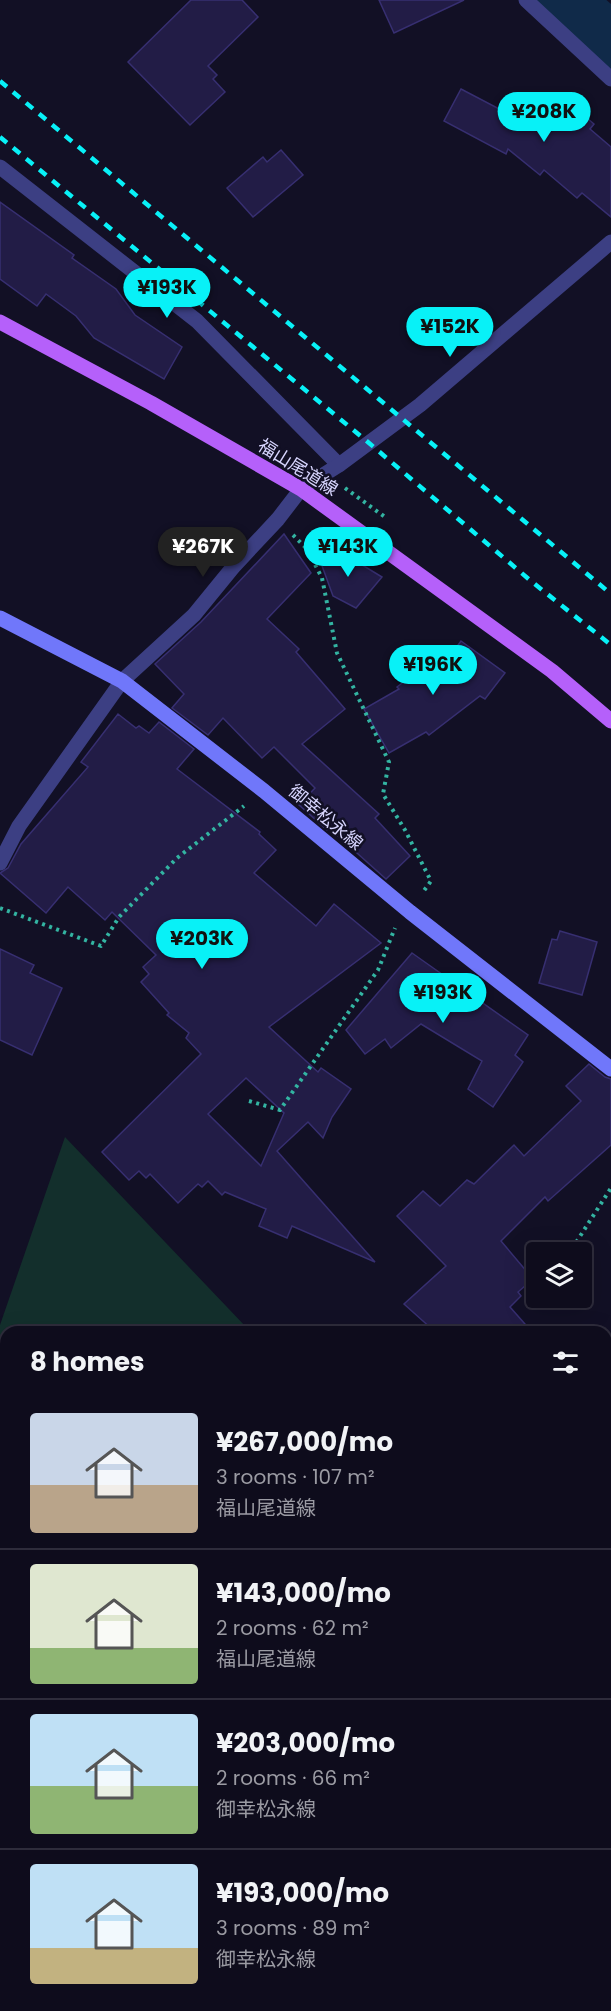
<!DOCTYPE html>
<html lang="en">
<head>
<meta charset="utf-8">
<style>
  :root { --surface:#0e0c1c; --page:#171525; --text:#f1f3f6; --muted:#9b9ba3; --line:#2e2c3b; --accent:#08f1f7 }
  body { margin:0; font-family:Poppins,"Noto Sans JP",sans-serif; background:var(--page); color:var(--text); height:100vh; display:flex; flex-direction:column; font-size:22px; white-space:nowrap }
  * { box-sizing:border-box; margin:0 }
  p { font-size:20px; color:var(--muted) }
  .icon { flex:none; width:33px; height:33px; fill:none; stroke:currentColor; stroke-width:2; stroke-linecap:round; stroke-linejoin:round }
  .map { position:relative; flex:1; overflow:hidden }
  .details { position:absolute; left:0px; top:1326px; width:612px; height:686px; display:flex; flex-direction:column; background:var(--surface); border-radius:18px 18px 0 0; box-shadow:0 6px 24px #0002,0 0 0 2px var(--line) }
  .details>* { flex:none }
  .buttons { position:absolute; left:526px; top:1242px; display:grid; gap:12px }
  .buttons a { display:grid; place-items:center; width:66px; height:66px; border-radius:6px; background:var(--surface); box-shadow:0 6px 24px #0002,0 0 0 2px var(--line); font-size:30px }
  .price { position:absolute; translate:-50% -51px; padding:0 14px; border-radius:21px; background:var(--accent); color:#111; font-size:20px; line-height:39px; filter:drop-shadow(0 2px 3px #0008) }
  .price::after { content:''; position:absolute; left:50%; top:36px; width:18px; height:14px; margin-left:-9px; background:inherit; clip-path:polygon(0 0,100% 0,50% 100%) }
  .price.on { background:#222; color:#fff }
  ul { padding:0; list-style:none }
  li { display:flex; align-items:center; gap:18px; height:150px; padding:0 30px }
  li+li { border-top:2px solid var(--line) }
  li span { display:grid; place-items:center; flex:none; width:168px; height:120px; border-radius:6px; color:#555 }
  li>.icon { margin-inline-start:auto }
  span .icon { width:72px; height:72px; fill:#fffc; stroke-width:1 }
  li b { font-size:26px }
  h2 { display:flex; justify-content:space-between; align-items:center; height:72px; padding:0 30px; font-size:26px }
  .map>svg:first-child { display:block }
  .green { fill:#132f2c }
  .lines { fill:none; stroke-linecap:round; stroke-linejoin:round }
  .river { stroke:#102a49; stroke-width:58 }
  .building { fill:#221c46; stroke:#372f71; stroke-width:1.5; fill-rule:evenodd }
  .path { stroke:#33b4a2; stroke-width:4; stroke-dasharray:3 4.5; stroke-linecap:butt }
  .lane { stroke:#3c3f83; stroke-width:14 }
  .street { stroke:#3c3f83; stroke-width:15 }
  .secondary { stroke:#7077fa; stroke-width:15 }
  .primary { stroke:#b560fa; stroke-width:15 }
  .rail { stroke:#08f1f7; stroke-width:4.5; stroke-dasharray:9 8; stroke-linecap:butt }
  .labels { text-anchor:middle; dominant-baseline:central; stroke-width:5; stroke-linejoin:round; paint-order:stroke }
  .street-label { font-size:18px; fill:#d7d5fe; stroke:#121025 }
</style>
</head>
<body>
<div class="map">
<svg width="611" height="2011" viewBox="0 0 611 2011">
  <rect width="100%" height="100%" fill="#121025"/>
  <polygon class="green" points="65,1137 247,1328 240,1332 6,1332 6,2006 606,2006 606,1715 611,1716 611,2011 0,2011 0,1325"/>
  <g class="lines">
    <polyline class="river" points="563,0 611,43"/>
  </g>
  <g class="building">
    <polygon points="191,0 242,0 258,17 208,66 217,75 213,79 225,92 190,125 128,62"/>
    <polygon points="379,0 464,0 394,33"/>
    <polygon points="461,89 530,125 558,93 594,124 590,129 611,147 611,217 582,193 577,198 544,170 540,175 508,149 506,154 444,121"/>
    <polygon points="281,150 303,175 253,217 227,188 263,157 267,162"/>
    <polygon points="0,202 74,255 72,258 116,289 135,315 182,347 164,379 94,338 76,316 46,294 37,306 0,279"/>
    <polygon points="284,534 311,573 267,619 299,649 296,652 345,709 302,744 379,814 375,818 410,856 386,879 329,828 327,830 299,805 315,788 274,747 262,758 223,718 208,735 172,708 184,694 155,664 201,622"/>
    <polygon points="331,546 382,577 356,608 333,596 321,563"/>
    <polygon points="461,641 505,673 485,699 480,696 429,735 426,732 389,753 364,709 399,689 397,687 442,652 448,659"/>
    <path d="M118,714L136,728L139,726L149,733L159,722L194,749L177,769L260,832L259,834L276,850L254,873L316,926L334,904L381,943L269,1027L318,1072L321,1068L351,1089L332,1117L323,1138L308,1122L277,1151L375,1262L292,1226L287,1238L259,1226L266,1209L225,1192L222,1195L208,1181L202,1187L198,1184L178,1203L150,1174L146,1178L139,1171L129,1180L102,1152L201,1054L186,1038L189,1033L167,1015L169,1013L141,982L149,974L143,967L156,955L112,912L105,920L68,887L46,913L0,873L8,868L21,844L88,767L81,762ZM246,1078L284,1113L261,1166L208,1114Z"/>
    <polygon points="560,931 597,942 582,995 539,983 552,939 557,940"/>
    <polygon points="0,949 34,965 30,973 62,988 32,1055 0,1040"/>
    <polygon points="412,953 528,1035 515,1055 523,1062 493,1107 468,1089 482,1061 421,1024 391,1048 385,1039 365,1054 346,1030"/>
    <polygon points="589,1064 605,1077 611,1079 611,1145 548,1201 545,1197 501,1241 533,1279 518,1292 521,1296 510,1307 532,1332 445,1332 437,1325 433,1330 404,1304 446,1266 397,1216 423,1191 440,1206 467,1180 474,1184 514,1145 524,1156 581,1101 566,1086"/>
  </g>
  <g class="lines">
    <g class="path">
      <polyline points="345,488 385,517"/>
      <polyline points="293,535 307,549 322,578 337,653 389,762 383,794 405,830 431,881 423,892"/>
      <polyline points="0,908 101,946 119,917 177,858 244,806"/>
      <polyline points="249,1101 280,1110 378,970 395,928"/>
      <polyline points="565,1252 577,1241 611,1188"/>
      <polyline points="536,1281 537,1280"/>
      <polyline points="325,2011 332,2006"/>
    </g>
    <polyline class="lane" points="609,1533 611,1531"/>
    <g class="street">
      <polyline points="526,0 611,79"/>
      <polyline points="0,167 197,321 339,465"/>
      <polyline points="0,863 19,826 122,681 194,615 234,566 278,519 301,489 339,465 420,405 611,242"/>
    </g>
    <polyline class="secondary" points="0,618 122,681 264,791 410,912 611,1069"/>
    <polyline class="primary" points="0,322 151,403 301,489 552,671 611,721"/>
    <g class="rail">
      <polyline points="0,81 611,594"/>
      <polyline points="0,137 369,443 531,581 611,645"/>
    </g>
  </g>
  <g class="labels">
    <g class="street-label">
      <text transform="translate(298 467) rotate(32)">福山尾道線</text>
      <text transform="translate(326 817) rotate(40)">御幸松永線</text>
    </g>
  </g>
</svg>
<div class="buttons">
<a><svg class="icon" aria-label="layers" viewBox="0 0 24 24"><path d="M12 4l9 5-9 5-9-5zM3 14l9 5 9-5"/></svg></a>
</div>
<b class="price" style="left:544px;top:143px">¥208K</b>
<b class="price" style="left:167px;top:319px">¥193K</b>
<b class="price" style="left:450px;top:358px">¥152K</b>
<b class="price on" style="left:203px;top:578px">¥267K</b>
<b class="price" style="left:348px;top:578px">¥143K</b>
<b class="price" style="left:433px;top:696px">¥196K</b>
<b class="price" style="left:202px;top:970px">¥203K</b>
<b class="price" style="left:443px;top:1024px">¥193K</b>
<section class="details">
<h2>8 homes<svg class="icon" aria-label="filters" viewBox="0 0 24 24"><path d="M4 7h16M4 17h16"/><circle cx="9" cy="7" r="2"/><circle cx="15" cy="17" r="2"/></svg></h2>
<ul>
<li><span style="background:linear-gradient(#c9d6e8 60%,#b9a48a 0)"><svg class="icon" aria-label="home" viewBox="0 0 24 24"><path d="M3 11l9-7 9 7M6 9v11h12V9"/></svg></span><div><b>¥267,000/mo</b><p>3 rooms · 107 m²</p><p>福山尾道線</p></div></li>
<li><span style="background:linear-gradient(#dfe7d0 70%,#8fb573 0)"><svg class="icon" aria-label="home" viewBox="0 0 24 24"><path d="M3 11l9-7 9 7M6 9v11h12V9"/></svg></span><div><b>¥143,000/mo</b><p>2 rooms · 62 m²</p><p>福山尾道線</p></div></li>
<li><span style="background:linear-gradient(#bfe0f5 60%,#8fb573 0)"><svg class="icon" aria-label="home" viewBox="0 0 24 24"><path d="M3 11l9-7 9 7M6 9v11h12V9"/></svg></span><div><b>¥203,000/mo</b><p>2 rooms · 66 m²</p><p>御幸松永線</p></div></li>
<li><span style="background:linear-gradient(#bfe0f5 70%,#c2b280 0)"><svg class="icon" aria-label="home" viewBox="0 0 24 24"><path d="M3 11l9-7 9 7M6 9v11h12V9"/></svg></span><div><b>¥193,000/mo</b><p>3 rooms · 89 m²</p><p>御幸松永線</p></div></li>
</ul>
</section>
</div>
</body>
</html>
